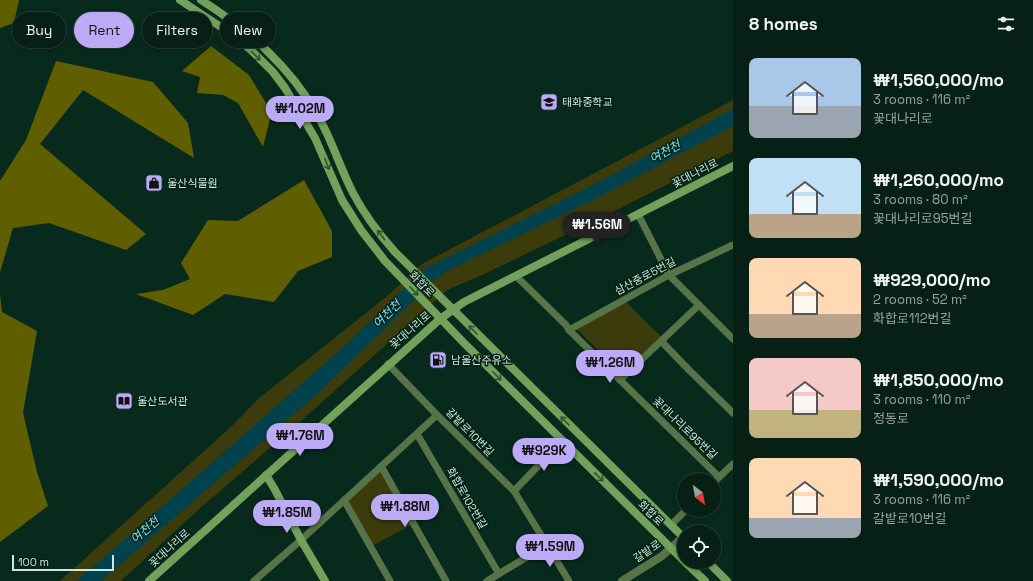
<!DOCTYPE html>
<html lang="en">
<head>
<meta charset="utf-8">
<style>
  :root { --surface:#062015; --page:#0f281e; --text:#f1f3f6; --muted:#98a3a0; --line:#273e34; --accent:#bbaaf6 }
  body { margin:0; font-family:"Space Grotesk","Noto Sans KR",sans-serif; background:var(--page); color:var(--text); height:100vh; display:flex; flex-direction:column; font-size:15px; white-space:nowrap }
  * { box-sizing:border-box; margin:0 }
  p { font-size:13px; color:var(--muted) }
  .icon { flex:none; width:22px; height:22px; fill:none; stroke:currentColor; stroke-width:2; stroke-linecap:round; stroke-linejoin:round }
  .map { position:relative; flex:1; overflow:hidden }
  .panel { display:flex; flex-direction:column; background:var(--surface); width:300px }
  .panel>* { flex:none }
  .guide { position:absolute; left:12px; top:12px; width:380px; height:36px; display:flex; gap:8px }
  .needle { width:26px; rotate:149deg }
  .fabs { position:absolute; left:677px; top:473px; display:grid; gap:8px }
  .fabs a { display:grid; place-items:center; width:44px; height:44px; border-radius:50%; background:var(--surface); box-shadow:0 2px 6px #0003,0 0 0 1px var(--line); font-size:20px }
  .scale { position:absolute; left:12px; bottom:10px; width:102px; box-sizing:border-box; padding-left:4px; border:2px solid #d2e5db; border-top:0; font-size:11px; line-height:14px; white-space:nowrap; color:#d2e5db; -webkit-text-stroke:3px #002113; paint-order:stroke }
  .price { position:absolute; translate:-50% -34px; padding:0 9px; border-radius:14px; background:var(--accent); color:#111; font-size:13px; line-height:26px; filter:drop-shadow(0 1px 2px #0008) }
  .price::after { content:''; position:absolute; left:50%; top:24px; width:12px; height:9px; margin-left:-6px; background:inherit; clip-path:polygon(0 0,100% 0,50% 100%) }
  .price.selected { background:#222; color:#fff }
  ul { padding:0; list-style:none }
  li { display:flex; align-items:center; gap:12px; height:100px; padding:0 16px }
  li span { display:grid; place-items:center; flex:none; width:112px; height:80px; border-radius:8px; color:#555 }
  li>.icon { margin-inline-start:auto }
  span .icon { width:48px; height:48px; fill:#fffc; stroke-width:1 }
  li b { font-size:17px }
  h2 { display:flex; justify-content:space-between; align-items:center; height:48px; padding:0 16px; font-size:17px }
  .chip { padding:0 14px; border-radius:18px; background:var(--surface); box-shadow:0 2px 6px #0003,0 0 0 1px var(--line); font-size:14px; line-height:36px }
  .chip.selected { background:var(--accent); color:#111 }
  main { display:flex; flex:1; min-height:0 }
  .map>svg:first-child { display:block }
  .green { fill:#3b3b0b }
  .forest { fill:#5f5f00 }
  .water { fill:#00424e }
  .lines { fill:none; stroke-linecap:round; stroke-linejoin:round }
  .minor { stroke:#577449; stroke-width:7 }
  .tertiary { stroke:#577449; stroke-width:8 }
  .secondary { stroke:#73a15b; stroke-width:8 }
  .oneway { stroke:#2e5430 }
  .labels { text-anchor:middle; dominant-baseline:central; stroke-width:3; stroke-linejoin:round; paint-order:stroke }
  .poi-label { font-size:11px; fill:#d2e5db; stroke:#002113; text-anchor:start }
  .street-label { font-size:11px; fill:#d2e5db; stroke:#002113 }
  .water-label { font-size:12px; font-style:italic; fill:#79e6ff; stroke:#002113 }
</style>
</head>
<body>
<main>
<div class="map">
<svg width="733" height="581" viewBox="0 0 733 581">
  <rect width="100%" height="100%" fill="#082a1c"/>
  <g class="green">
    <polygon points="733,100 733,151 619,209 482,275 447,290 301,421 198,510 121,581 60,581 233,425 259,398 386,297 422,264"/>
    <polygon points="624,300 662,338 624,376 575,327"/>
    <polygon points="380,469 411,525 372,546 346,501"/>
  </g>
  <g class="forest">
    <polygon points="0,0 19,0 14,23 0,28"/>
    <polygon points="211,46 249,75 269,108 270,119 263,147 238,103 223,95 197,93 200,77 182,71"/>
    <polygon points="56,61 153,82 188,123 194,158 83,90 40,144 146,234 126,250 49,223 13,228 0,272 0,181 26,140"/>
    <polygon points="304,180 332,231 332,257 298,271 274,302 225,294 193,315 136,294 163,290 190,279 181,263 208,220 238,221"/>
    <polygon points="0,295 2,312 37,331 23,413 37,472 48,506 0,542"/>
  </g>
  <polygon class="water" points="733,109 733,126 589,202 451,269 432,281 406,308 317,394 101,581 76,581 128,537 349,342 424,269 595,184"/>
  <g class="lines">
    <g class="minor">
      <polyline points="638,214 669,275 733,339"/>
      <polyline points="516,276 566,325 569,330 719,477"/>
      <polyline points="569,330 669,275 733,245"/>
      <polyline points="661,341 690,371 733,413"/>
      <polyline points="388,364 437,415 514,491 569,581"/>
      <polyline points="620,380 699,305"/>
      <polyline points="417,434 499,574"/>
      <polyline points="381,466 446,581"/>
      <polyline points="714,482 733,464"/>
      <polyline points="514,491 562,441"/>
      <polyline points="344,500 390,581"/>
      <polyline points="671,525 686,510"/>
      <polyline points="254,581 301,540 437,415"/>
      <polyline points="487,581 547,545"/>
    </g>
    <polyline class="tertiary" points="622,581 662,556 683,537"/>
    <g class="secondary">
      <polyline points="180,0 233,35 252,51 273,72 285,88 315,138 342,200 361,230 385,261 464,343 684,561"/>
      <path d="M201,0C248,30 290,66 318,116C332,140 340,168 353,193C364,214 379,234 395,252L684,538"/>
      <polyline points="266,475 274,488 301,540 325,581"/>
      <polyline points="685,562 705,581"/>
      <polyline points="708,562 727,581"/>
      <polyline points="149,581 440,319 464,302 733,166"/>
    </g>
  </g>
  <defs><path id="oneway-shaft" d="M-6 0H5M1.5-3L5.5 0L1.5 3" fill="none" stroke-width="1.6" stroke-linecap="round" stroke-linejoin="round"/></defs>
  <g class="oneway">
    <use href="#oneway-shaft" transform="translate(256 56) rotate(45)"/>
    <use href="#oneway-shaft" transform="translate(327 164) rotate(68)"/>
    <use href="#oneway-shaft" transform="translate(381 235) rotate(-127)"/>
    <use href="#oneway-shaft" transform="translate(414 291) rotate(46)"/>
    <use href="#oneway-shaft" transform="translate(473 330) rotate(-135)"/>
    <use href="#oneway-shaft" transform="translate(497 376) rotate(45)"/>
    <use href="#oneway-shaft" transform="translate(565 421) rotate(-135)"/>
    <use href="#oneway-shaft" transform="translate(599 477) rotate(44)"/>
  </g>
  <defs>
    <symbol id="school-square" viewBox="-11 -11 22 22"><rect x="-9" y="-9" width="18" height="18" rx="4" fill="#bbaaf6" stroke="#002113"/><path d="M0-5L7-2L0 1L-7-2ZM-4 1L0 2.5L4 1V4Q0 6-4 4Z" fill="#111"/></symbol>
    <symbol id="shop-square" viewBox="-11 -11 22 22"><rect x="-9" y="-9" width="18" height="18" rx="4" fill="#bbaaf6" stroke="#002113"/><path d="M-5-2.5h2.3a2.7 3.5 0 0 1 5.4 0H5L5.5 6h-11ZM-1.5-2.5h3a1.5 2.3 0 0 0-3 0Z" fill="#111"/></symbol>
    <symbol id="fuel-square" viewBox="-11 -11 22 22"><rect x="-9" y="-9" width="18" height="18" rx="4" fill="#bbaaf6" stroke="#002113"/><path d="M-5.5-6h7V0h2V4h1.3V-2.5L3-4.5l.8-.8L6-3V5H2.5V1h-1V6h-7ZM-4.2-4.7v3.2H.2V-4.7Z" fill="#111"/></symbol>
    <symbol id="library-square" viewBox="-11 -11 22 22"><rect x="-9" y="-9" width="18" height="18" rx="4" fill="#bbaaf6" stroke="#002113"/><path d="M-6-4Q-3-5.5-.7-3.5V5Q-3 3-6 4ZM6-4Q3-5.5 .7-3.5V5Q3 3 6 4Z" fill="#111"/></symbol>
  </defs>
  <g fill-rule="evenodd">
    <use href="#school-square" x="539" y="92" width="20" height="20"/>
    <use href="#shop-square" x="144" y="173" width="20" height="20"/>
    <use href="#fuel-square" x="428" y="350" width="20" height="20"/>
    <use href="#library-square" x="114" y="391" width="20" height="20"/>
  </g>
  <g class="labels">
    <g class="poi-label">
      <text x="562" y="102">태화중학교</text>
      <text x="167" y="183">울산식물원</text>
      <text x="451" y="360">남울산주유소</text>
      <text x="137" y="401">울산도서관</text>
    </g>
    <g class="street-label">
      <text transform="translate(695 173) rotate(-27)">꽃대나리로</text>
      <text transform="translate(645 276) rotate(-28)">삼산중로5번길</text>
      <text transform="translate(422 284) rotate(46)">화합로</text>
      <text transform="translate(410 330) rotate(-41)">꽃대나리로</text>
      <text transform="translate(685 428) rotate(44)">꽃대나리로95번길</text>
      <text transform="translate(470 432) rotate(45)">갈밭로10번길</text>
      <text transform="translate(467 498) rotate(60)">화합로102번길</text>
      <text transform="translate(651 513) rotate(44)">화합로</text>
      <text transform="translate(169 548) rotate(-42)">꽃대나리로</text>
      <text transform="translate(647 551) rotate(-34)">갈밭로</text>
    </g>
    <g class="water-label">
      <text transform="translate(665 152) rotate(-28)">여천천</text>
      <text transform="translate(387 314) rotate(-44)">여천천</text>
      <text transform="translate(145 530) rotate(-41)">여천천</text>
    </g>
  </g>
</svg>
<div class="fabs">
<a><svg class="needle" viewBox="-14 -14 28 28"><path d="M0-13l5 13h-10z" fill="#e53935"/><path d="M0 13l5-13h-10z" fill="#98a3a0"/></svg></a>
<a><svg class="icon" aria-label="locate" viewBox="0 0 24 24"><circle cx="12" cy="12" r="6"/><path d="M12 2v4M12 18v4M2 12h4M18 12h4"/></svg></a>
</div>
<div class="scale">100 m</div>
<b class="price" style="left:300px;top:130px">₩1.02M</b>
<b class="price selected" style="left:597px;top:246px">₩1.56M</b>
<b class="price" style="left:610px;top:384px">₩1.26M</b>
<b class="price" style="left:300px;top:457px">₩1.76M</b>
<b class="price" style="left:544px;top:472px">₩929K</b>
<b class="price" style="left:405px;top:528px">₩1.88M</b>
<b class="price" style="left:287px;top:534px">₩1.85M</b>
<b class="price" style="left:550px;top:568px">₩1.59M</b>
<div class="guide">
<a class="chip">Buy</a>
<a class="chip selected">Rent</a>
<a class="chip">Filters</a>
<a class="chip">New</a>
</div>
</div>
<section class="panel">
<h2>8 homes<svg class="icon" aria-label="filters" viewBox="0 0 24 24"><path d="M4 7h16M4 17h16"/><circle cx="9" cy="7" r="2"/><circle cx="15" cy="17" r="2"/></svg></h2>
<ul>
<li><span style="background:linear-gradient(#a9c7e8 60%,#9aa5b1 0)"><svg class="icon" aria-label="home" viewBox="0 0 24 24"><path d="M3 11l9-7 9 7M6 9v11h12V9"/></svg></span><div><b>₩1,560,000/mo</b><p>3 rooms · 116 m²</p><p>꽃대나리로</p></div></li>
<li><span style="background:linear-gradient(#bfe0f5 70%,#b9a48a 0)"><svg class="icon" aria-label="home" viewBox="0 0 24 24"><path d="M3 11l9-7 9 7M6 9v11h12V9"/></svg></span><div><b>₩1,260,000/mo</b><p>3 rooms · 80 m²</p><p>꽃대나리로95번길</p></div></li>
<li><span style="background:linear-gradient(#ffd9b3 70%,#b9a48a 0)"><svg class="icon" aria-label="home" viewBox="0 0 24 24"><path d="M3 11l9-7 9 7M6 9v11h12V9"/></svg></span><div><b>₩929,000/mo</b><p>2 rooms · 52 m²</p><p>화합로112번길</p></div></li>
<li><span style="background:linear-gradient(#f6c9c9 65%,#c2b280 0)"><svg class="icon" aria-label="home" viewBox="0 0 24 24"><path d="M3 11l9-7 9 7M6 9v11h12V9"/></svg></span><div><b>₩1,850,000/mo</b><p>3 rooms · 110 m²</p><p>정동로</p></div></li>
<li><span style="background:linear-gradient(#ffd9b3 75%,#9aa5b1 0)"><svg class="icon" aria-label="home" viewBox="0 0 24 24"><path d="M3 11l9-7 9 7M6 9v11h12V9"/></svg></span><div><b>₩1,590,000/mo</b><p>3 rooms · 116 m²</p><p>갈밭로10번길</p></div></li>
</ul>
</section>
</main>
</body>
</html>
